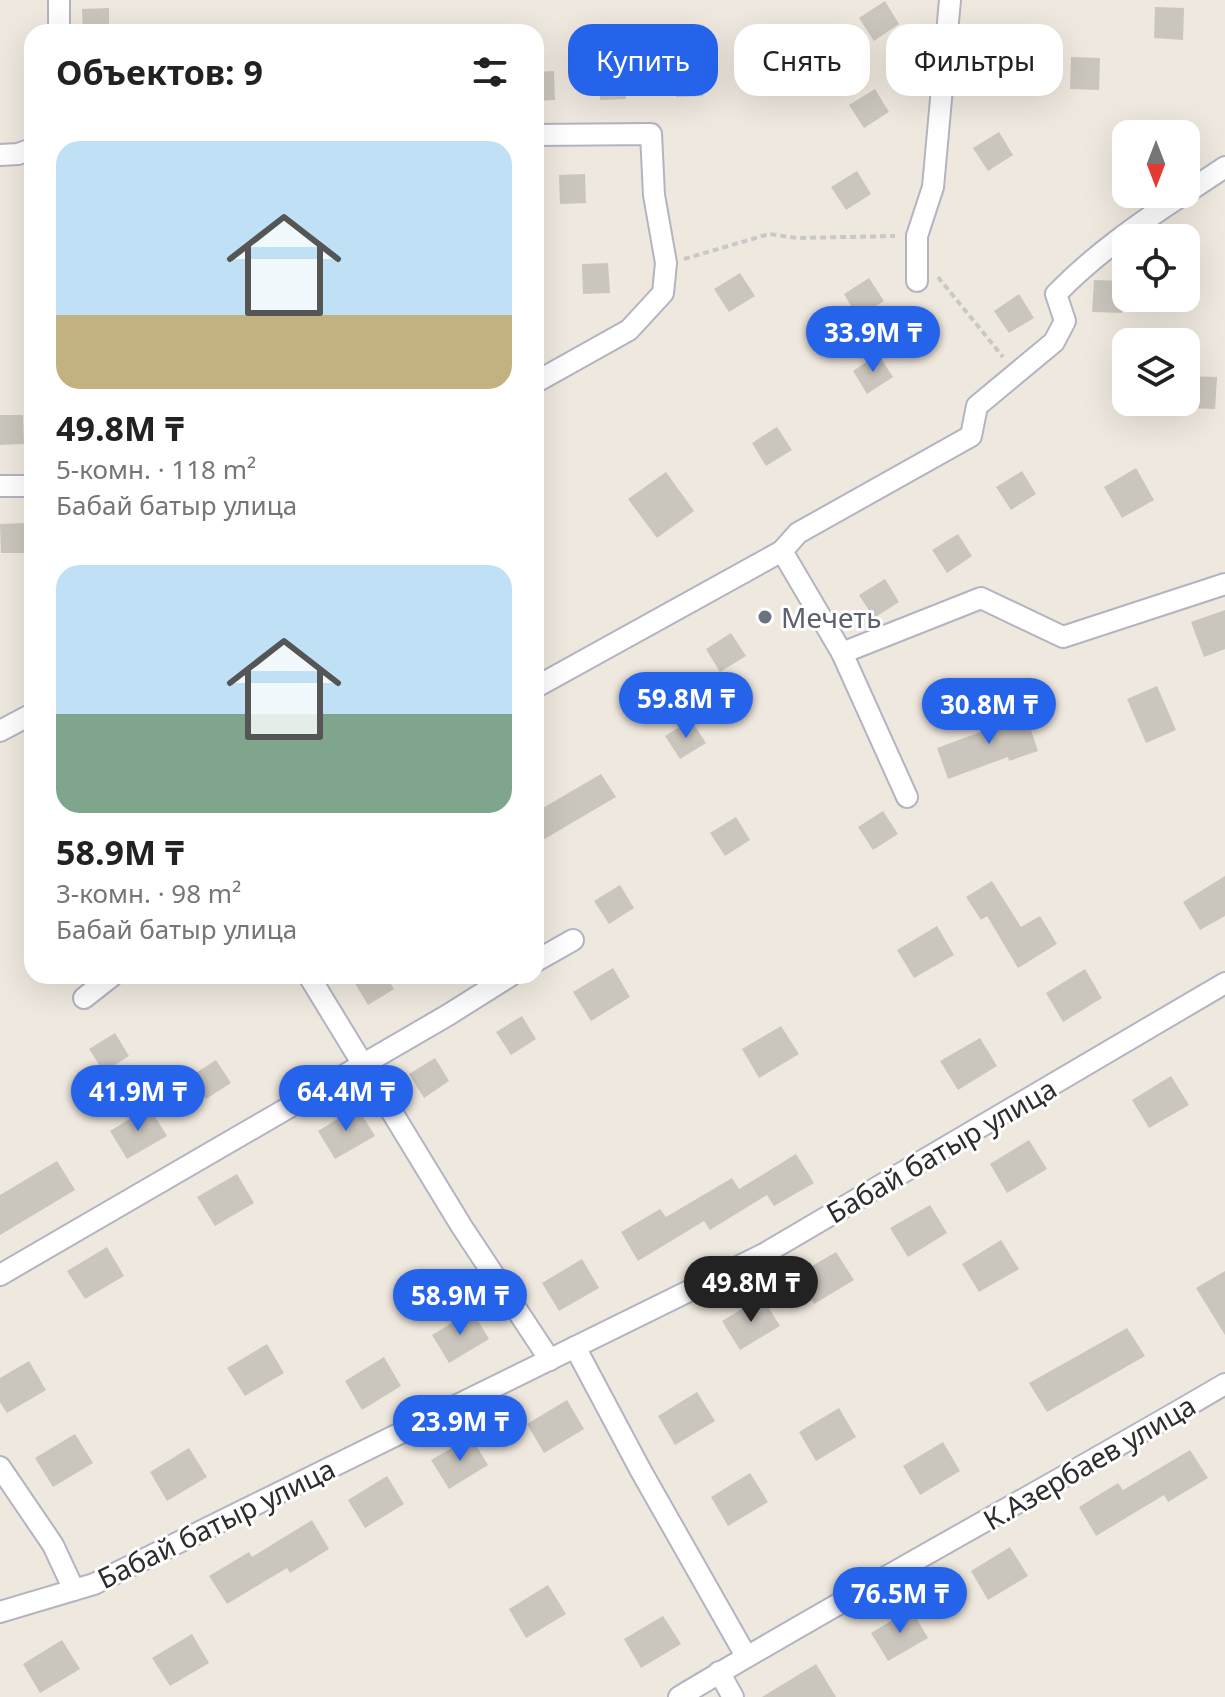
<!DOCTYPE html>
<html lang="ru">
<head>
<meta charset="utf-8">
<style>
  :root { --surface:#fff; --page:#f6f6f6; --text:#222; --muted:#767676; --accent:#2563eb }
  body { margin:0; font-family:"Noto Sans",sans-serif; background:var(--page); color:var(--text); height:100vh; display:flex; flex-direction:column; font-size:30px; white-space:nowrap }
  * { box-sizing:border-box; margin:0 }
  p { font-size:26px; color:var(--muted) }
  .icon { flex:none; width:44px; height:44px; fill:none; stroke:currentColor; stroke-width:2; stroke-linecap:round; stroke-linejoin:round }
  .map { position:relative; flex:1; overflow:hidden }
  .sheet { position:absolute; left:24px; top:24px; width:520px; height:960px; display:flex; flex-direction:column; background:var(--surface); border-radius:24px; box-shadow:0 8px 32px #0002 }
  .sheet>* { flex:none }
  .hud { position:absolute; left:568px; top:24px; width:536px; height:72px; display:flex; gap:16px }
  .needle { width:52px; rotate:180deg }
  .tools { position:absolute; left:1112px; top:120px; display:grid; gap:16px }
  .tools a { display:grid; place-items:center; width:88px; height:88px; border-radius:16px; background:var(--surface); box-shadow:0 8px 32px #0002; font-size:40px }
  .price { position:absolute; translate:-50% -68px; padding:0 18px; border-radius:28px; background:var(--accent); color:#fff; font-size:26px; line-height:52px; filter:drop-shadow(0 2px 4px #0008) }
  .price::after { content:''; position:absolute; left:50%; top:48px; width:24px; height:18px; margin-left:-12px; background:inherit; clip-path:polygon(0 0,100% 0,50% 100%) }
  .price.active { background:#222; color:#fff }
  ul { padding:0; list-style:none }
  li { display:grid; align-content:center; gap:16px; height:424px; padding:0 32px }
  li span { display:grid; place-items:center; height:248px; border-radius:24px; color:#555 }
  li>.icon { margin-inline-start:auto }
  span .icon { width:144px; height:144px; fill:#fffc; stroke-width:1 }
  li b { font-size:34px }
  h2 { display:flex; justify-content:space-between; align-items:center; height:96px; padding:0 32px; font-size:34px }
  .chip { padding:0 28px; border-radius:24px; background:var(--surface); box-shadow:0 8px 32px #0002; font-size:28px; line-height:72px }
  .chip.active { background:var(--accent); color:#fff }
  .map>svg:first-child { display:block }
  .building { fill:#cbc6bd }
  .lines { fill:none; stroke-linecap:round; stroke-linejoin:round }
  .minor-casing { stroke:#b2b5c1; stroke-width:24 }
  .path { stroke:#c8c8c8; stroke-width:4; stroke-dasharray:6 4; stroke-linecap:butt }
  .minor { stroke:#fff; stroke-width:20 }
  .worship-dot { fill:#6b7280; stroke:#fff; stroke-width:3 }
  .labels { text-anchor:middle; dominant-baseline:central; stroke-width:6; stroke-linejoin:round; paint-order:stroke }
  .worship-label { font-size:28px; fill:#5b616d; stroke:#fff; text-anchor:start }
  .street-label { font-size:28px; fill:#2d2d2d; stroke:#fff }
</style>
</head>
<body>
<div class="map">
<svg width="1225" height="1697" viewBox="0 0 1225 1697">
  <rect width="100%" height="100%" fill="#efe8de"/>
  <g class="building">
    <polygon points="885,1 899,24 874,41 859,18"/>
    <polygon points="1155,7 1184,8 1183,40 1154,38"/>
    <polygon points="109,8 109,32 83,32 82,9"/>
    <polygon points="1004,24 1019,48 994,64 979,40"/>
    <polygon points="1071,57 1100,58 1099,90 1070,89"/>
    <polygon points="702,67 703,96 676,97 675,68"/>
    <polygon points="599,70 626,70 626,99 600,100"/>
    <polygon points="554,71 555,100 536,101 536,72"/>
    <polygon points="875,89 889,112 864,128 849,105"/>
    <polygon points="999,132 1013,155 988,171 973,148"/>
    <polygon points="857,171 871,194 846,210 831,187"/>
    <polygon points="585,174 586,203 560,204 559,175"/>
    <polygon points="608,263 610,293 583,294 582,264"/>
    <polygon points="740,273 755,296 729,312 714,289"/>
    <polygon points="869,278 884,301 858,318 844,294"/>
    <polygon points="1094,280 1123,281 1122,313 1092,312"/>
    <polygon points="1019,294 1034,318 1009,333 994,311"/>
    <polygon points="878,354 893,377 867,394 853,371"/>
    <polygon points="1187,376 1217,377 1215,409 1186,408"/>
    <polygon points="0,415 23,415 24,444 0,445"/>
    <polygon points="777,427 792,450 766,466 752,443"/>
    <polygon points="1136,468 1154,500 1122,518 1104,487"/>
    <polygon points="1022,471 1036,494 1011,510 996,487"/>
    <polygon points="666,472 694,511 657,538 628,499"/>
    <polygon points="26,523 27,553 1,553 0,524"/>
    <polygon points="958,534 972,556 947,573 932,550"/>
    <polygon points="885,579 899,602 874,618 859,595"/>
    <polygon points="1225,610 1225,649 1204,657 1191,622"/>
    <polygon points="731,633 746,656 720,672 706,649"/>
    <polygon points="1157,686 1176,730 1146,743 1127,699"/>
    <polygon points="1025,712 1038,751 1009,761 1008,757 948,779 937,748 997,726 996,721"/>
    <polygon points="691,720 706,743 680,759 665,736"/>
    <polygon points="601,774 616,797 536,844 536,812"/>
    <polygon points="883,811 898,834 873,850 858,827"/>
    <polygon points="736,817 750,840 725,856 710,833"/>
    <polygon points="1225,876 1225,916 1200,930 1183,902"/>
    <polygon points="992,881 1021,927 1040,916 1057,944 1018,968 987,916 981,920 966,897"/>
    <polygon points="620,885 634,908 609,924 594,901"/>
    <polygon points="937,926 954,955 914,978 897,950"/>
    <polygon points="613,968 630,997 591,1021 573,992"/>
    <polygon points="1085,969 1102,998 1063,1022 1046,993"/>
    <polygon points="363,976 386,976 394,989 368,1005 354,982"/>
    <polygon points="522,1016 536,1039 511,1055 496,1032"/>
    <polygon points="781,1026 799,1054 759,1078 742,1049"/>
    <polygon points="115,1033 129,1056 104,1072 89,1049"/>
    <polygon points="980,1038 997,1066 958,1090 940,1061"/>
    <polygon points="435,1058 449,1081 424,1098 409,1074"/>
    <polygon points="216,1060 231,1083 206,1099 191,1076"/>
    <polygon points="1171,1076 1189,1105 1149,1128 1132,1100"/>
    <polygon points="149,1107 167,1136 127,1159 110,1131"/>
    <polygon points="357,1107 375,1136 335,1159 318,1131"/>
    <polygon points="1029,1140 1047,1169 1007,1193 990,1164"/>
    <polygon points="796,1154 814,1183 774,1206 767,1195 710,1230 704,1221 638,1261 621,1232 660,1209 666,1217 732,1178 739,1189"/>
    <polygon points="57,1161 75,1190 0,1235 0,1195"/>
    <polygon points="237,1174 254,1203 215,1226 197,1197"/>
    <polygon points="930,1205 947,1233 908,1257 890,1228"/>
    <polygon points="1001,1240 1019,1269 979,1292 962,1264"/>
    <polygon points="107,1247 124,1276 85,1299 67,1271"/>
    <polygon points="836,1252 854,1280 814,1304 797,1275"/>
    <polygon points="582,1259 599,1288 559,1311 542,1283"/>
    <polygon points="1225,1271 1225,1335 1196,1288"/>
    <polygon points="762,1297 780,1326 740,1350 722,1321"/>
    <polygon points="472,1311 489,1339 449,1363 432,1335"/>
    <polygon points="1127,1328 1145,1356 1047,1412 1029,1383"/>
    <polygon points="267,1344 284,1373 245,1396 227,1368"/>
    <polygon points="384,1357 401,1386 362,1410 345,1381"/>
    <polygon points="29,1361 46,1390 7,1413 0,1402 0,1378"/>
    <polygon points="697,1392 715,1421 675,1445 658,1416"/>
    <polygon points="567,1400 584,1429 544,1453 527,1424"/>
    <polygon points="839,1408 856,1437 816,1461 799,1432"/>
    <polygon points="75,1434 93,1463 53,1487 35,1458"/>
    <polygon points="471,1437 488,1465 449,1489 431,1460"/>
    <polygon points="943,1442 960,1471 920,1495 903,1466"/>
    <polygon points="189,1448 207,1477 167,1501 150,1472"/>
    <polygon points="1190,1450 1208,1478 1168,1502 1164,1495 1096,1536 1079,1507 1118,1483 1123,1490"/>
    <polygon points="750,1473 768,1502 728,1526 711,1497"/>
    <polygon points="387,1476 404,1504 365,1528 348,1500"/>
    <polygon points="312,1520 329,1549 290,1573 287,1568 227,1604 209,1576 249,1552 252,1557"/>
    <polygon points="1010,1547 1028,1576 988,1600 971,1571"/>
    <polygon points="548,1585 566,1614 526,1638 509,1609"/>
    <polygon points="911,1609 928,1638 888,1661 871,1633"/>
    <polygon points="663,1616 681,1644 641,1668 624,1639"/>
    <polygon points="192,1634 209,1663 170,1686 152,1658"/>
    <polygon points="62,1640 80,1669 40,1693 23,1664"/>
    <polygon points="816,1664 836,1697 762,1697"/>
  </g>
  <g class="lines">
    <defs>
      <g id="minor">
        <polyline points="59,0 59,32"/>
        <polyline points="536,135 651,134 654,195 666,263 663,293 629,330 536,382"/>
        <polyline points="0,155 18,154 32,149"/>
        <polyline points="1186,193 1225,167"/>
        <polyline points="917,281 917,236 933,187 950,0"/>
        <polyline points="0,486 32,486"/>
        <path d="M782,551L798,533L971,436L977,406L1054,342L1065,321L1056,294C1094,255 1138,224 1184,194"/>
        <polyline points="842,653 907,797"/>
        <polyline points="536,687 782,551 842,653 981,598 1063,637 1225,584"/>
        <polyline points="0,731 32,714"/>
        <polyline points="536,961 573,940"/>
        <polyline points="309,976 462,1227 550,1360"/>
        <polyline points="84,998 112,976"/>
        <polyline points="0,1275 448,1015 510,976"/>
        <polyline points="575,1347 641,1471 746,1656"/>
        <polyline points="0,1467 53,1545 74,1590"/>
        <polyline points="0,1612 94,1584 764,1254 1225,983"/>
        <polyline points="719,1672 733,1697"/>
        <path d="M679,1697C859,1589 1044,1490 1225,1384"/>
      </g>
    </defs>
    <use href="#minor" class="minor-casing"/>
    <g class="path">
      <polyline points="684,259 769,234 797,238 895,236"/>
      <polyline points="938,277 1003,357"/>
    </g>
    <use href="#minor" class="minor"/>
  </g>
  <circle class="worship-dot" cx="765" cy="617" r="8"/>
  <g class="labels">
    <g class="worship-label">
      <text x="781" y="617">Мечеть</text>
    </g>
    <g class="street-label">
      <text transform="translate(941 1150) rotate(-30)">Бабай батыр улица</text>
      <text transform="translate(1089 1462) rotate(-30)">К.Азербаев улица</text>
      <text transform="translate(216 1523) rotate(-26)">Бабай батыр улица</text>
    </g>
  </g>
</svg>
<div class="tools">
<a><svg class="needle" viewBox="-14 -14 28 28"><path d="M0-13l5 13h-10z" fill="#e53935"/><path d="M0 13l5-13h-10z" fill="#767676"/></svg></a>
<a><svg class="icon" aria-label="locate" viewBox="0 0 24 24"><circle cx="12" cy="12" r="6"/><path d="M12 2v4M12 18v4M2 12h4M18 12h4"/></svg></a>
<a><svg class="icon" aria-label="layers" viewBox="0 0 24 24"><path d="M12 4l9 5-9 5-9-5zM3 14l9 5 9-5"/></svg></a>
</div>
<b class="price" style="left:873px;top:374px">33.9M ₸</b>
<b class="price" style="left:686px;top:740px">59.8M ₸</b>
<b class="price" style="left:989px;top:746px">30.8M ₸</b>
<b class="price" style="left:138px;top:1133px">41.9M ₸</b>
<b class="price" style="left:346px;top:1133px">64.4M ₸</b>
<b class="price active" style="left:751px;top:1324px">49.8M ₸</b>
<b class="price" style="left:460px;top:1337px">58.9M ₸</b>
<b class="price" style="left:460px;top:1463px">23.9M ₸</b>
<b class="price" style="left:900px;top:1635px">76.5M ₸</b>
<div class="hud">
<a class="chip active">Купить</a>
<a class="chip">Снять</a>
<a class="chip">Фильтры</a>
</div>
<section class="sheet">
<h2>Объектов: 9<svg class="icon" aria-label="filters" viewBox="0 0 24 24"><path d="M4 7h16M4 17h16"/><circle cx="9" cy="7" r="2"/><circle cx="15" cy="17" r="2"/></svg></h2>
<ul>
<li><span style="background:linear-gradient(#bfe0f5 70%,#c2b280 0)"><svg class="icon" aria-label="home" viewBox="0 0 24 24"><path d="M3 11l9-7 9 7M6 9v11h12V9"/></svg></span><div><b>49.8M ₸</b><p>5-комн. · 118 m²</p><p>Бабай батыр улица</p></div></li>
<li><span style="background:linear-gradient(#bfe0f5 60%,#7fa58c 0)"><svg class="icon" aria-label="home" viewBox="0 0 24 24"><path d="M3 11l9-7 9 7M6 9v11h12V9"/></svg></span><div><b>58.9M ₸</b><p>3-комн. · 98 m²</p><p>Бабай батыр улица</p></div></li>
</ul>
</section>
</div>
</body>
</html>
